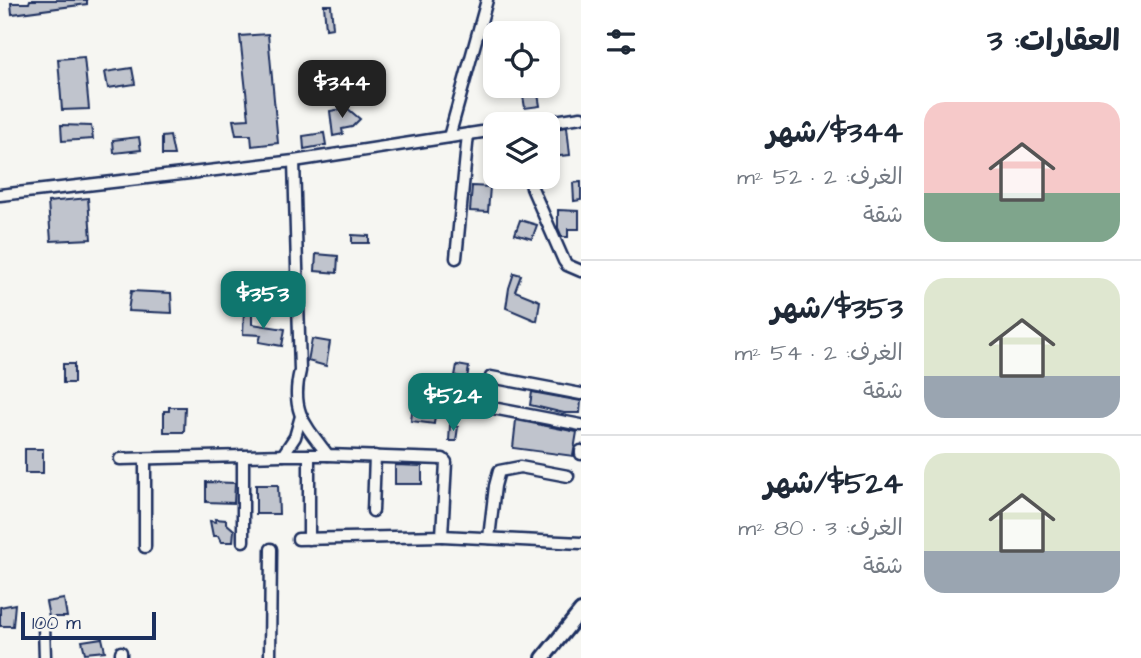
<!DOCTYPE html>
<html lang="ar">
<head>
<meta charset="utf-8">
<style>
  :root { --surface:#fff; --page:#f6f6f7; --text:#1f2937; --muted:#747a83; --line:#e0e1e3; --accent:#0f766e }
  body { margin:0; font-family:"Architects Daughter","Playpen Sans Arabic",sans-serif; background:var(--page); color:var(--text); direction:rtl; height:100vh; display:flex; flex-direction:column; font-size:26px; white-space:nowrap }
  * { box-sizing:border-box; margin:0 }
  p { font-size:23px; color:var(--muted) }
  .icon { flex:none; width:38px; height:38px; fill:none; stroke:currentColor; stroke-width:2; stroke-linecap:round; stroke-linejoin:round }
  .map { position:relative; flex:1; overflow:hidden; direction:ltr }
  .drawer { display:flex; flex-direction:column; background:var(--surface); width:560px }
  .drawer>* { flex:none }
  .fabs { position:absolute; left:483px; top:21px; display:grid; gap:14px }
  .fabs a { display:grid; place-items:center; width:77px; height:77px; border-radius:14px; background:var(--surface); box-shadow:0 4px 10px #0003; font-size:35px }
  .scale { position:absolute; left:21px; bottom:18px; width:135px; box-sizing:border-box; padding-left:7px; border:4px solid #1b2f5e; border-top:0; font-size:19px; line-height:24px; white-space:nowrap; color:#1b2f5e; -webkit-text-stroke:5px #f6f6f2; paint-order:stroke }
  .price { position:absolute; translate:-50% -60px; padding:0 16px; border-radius:14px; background:var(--accent); color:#fff; font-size:23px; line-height:46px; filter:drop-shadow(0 2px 4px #0008) }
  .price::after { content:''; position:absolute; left:50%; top:42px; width:21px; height:16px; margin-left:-10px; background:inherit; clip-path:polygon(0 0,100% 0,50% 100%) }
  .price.current { background:#222; color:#fff }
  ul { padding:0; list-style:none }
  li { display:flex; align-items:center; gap:21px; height:175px; padding:0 21px }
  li+li { border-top:2px solid var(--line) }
  li span { display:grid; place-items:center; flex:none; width:196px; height:140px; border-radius:21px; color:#555 }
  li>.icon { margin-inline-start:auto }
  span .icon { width:84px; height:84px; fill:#fffc; stroke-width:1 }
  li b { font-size:30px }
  h2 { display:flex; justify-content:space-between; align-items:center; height:84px; padding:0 21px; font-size:30px }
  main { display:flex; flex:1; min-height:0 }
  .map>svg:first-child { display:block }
  .building { fill:#c0c4cd; stroke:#1b2f5e; stroke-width:2 }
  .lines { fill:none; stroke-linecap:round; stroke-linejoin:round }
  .minor-casing { stroke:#1b2f5e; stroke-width:15 }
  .major-casing { stroke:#1b2f5e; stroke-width:18 }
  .minor { stroke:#f6f6f2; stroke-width:10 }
  .major { stroke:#f6f6f2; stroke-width:12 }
</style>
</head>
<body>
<main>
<section class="drawer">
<h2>العقارات: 3<svg class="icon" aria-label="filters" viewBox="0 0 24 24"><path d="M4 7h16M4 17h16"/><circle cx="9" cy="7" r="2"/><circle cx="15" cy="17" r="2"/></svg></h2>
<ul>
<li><span style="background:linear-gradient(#f6c9c9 65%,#7fa58c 0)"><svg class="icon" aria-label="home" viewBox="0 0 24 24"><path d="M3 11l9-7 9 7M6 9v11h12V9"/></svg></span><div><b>$344/شهر</b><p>الغرف: 2 · 52 m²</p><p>شقة</p></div></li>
<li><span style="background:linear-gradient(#dfe7d0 70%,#9aa5b1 0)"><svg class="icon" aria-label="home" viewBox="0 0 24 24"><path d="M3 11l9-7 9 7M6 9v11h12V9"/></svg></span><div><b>$353/شهر</b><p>الغرف: 2 · 54 m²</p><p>شقة</p></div></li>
<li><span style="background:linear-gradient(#dfe7d0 70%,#9aa5b1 0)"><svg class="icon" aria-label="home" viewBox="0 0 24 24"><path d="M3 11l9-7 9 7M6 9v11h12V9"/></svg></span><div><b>$524/شهر</b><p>الغرف: 3 · 80 m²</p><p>شقة</p></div></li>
</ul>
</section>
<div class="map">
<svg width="581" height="658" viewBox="0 0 581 658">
  <rect width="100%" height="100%" fill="#f6f6f2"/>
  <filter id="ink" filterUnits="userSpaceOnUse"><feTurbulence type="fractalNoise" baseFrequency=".0143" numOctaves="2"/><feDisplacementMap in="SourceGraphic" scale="14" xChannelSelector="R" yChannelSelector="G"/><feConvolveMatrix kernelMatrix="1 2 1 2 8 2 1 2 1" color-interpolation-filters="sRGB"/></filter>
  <g filter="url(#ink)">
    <g class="building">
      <polygon points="30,0 87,0 87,4 12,14 11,3 29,3"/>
      <polygon points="324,5 331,5 333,28 326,29"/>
      <polygon points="268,34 278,143 252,146 251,135 236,135 233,120 249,119 240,36"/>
      <polygon points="84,57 89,109 62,110 58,59"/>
      <polygon points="132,68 135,84 108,88 105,72"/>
      <polygon points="538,94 540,106 525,108 523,96"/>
      <polygon points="347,108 360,119 352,127 342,129 343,134 333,136 330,111"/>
      <polygon points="61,125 91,126 93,139 62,141"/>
      <polygon points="567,127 570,155 548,157 548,130"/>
      <polygon points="324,133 326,145 304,149 303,136"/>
      <polygon points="170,136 174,155 162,155 162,137"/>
      <polygon points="139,137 141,150 114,153 113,140"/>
      <polygon points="581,182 581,200 574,201 573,183"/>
      <polygon points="472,186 490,187 488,212 470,211"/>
      <polygon points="88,198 91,239 51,241 48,202"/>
      <polygon points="558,210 579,211 579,229 568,229 568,237 562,237 558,228"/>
      <polygon points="520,220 537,225 532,239 515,234"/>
      <polygon points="352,235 369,236 369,243 352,243"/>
      <polygon points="316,254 338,256 337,273 315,271"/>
      <polygon points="514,273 521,275 515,291 540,301 537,321 506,308 509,288"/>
      <polygon points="230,277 272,278 273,294 241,296 241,301 229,301"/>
      <polygon points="131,291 171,293 172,313 128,311"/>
      <polygon points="244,311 252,311 252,324 285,329 282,346 259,342 261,335 243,334"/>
      <polygon points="312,339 330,342 326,366 308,361"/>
      <rect x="63" y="364" width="11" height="19"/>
      <polygon points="457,365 469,367 467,378 455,376"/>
      <polygon points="532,392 581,401 580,413 564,413 530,405"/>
      <polygon points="414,396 437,399 434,424 411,421"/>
      <polygon points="169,407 185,407 184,432 164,432 164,411 169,411"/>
      <polygon points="516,420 577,432 573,456 513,448"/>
      <polygon points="450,425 458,427 456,441 449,441"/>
      <rect x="25" y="449" width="18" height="24"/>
      <polygon points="395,465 422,466 422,484 395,484"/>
      <polygon points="206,482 235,483 234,503 206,502"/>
      <polygon points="256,485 278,485 279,514 256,514"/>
      <polygon points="215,519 226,520 226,523 234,530 233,542 221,542 218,536 213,536 210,521 216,522"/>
      <polygon points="64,599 67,617 49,617 46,602"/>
      <polygon points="15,604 13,626 0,626 0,607"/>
      <polygon points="102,638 105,651 85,653 82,641"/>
    </g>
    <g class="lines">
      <defs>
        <g id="minor">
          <polyline points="535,124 581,117"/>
          <polyline points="449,137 487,0"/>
          <path d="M294,161L300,371C290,411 305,425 328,455L443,459L446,462L442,536L581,543"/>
          <polyline points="530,177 532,188 564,261 567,265 581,271"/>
          <polyline points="0,195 294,161 495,130"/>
          <polyline points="456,258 468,134"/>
          <polyline points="491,377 581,394"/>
          <polyline points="477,405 581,425"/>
          <polyline points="581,454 581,451"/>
          <polyline points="283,455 328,455"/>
          <polyline points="243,456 243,541"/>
          <polyline points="120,459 283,455 295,437 301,416"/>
          <polyline points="145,459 145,547"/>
          <polyline points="373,511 375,456"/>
          <polyline points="489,538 495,486 499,471 520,467 568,476"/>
          <polyline points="298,539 442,536"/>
          <polyline points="309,539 309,455"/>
          <polyline points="44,626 45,658"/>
          <polyline points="121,658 121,652"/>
          <polyline points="270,658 271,549"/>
        </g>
        <polyline id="major" points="543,658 581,611"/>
      </defs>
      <use href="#minor" class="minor-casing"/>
      <use href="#major" class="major-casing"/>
      <use href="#minor" class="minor"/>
      <use href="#major" class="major"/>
    </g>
  </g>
</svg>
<div class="fabs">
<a><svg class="icon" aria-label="locate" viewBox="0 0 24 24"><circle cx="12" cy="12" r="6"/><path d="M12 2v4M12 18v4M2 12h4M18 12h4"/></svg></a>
<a><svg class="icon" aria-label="layers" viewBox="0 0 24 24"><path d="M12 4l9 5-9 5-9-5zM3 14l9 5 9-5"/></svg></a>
</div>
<div class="scale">100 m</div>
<b class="price current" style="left:342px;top:120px">$344</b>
<b class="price" style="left:263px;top:331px">$353</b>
<b class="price" style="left:453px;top:433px">$524</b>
</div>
</main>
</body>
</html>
